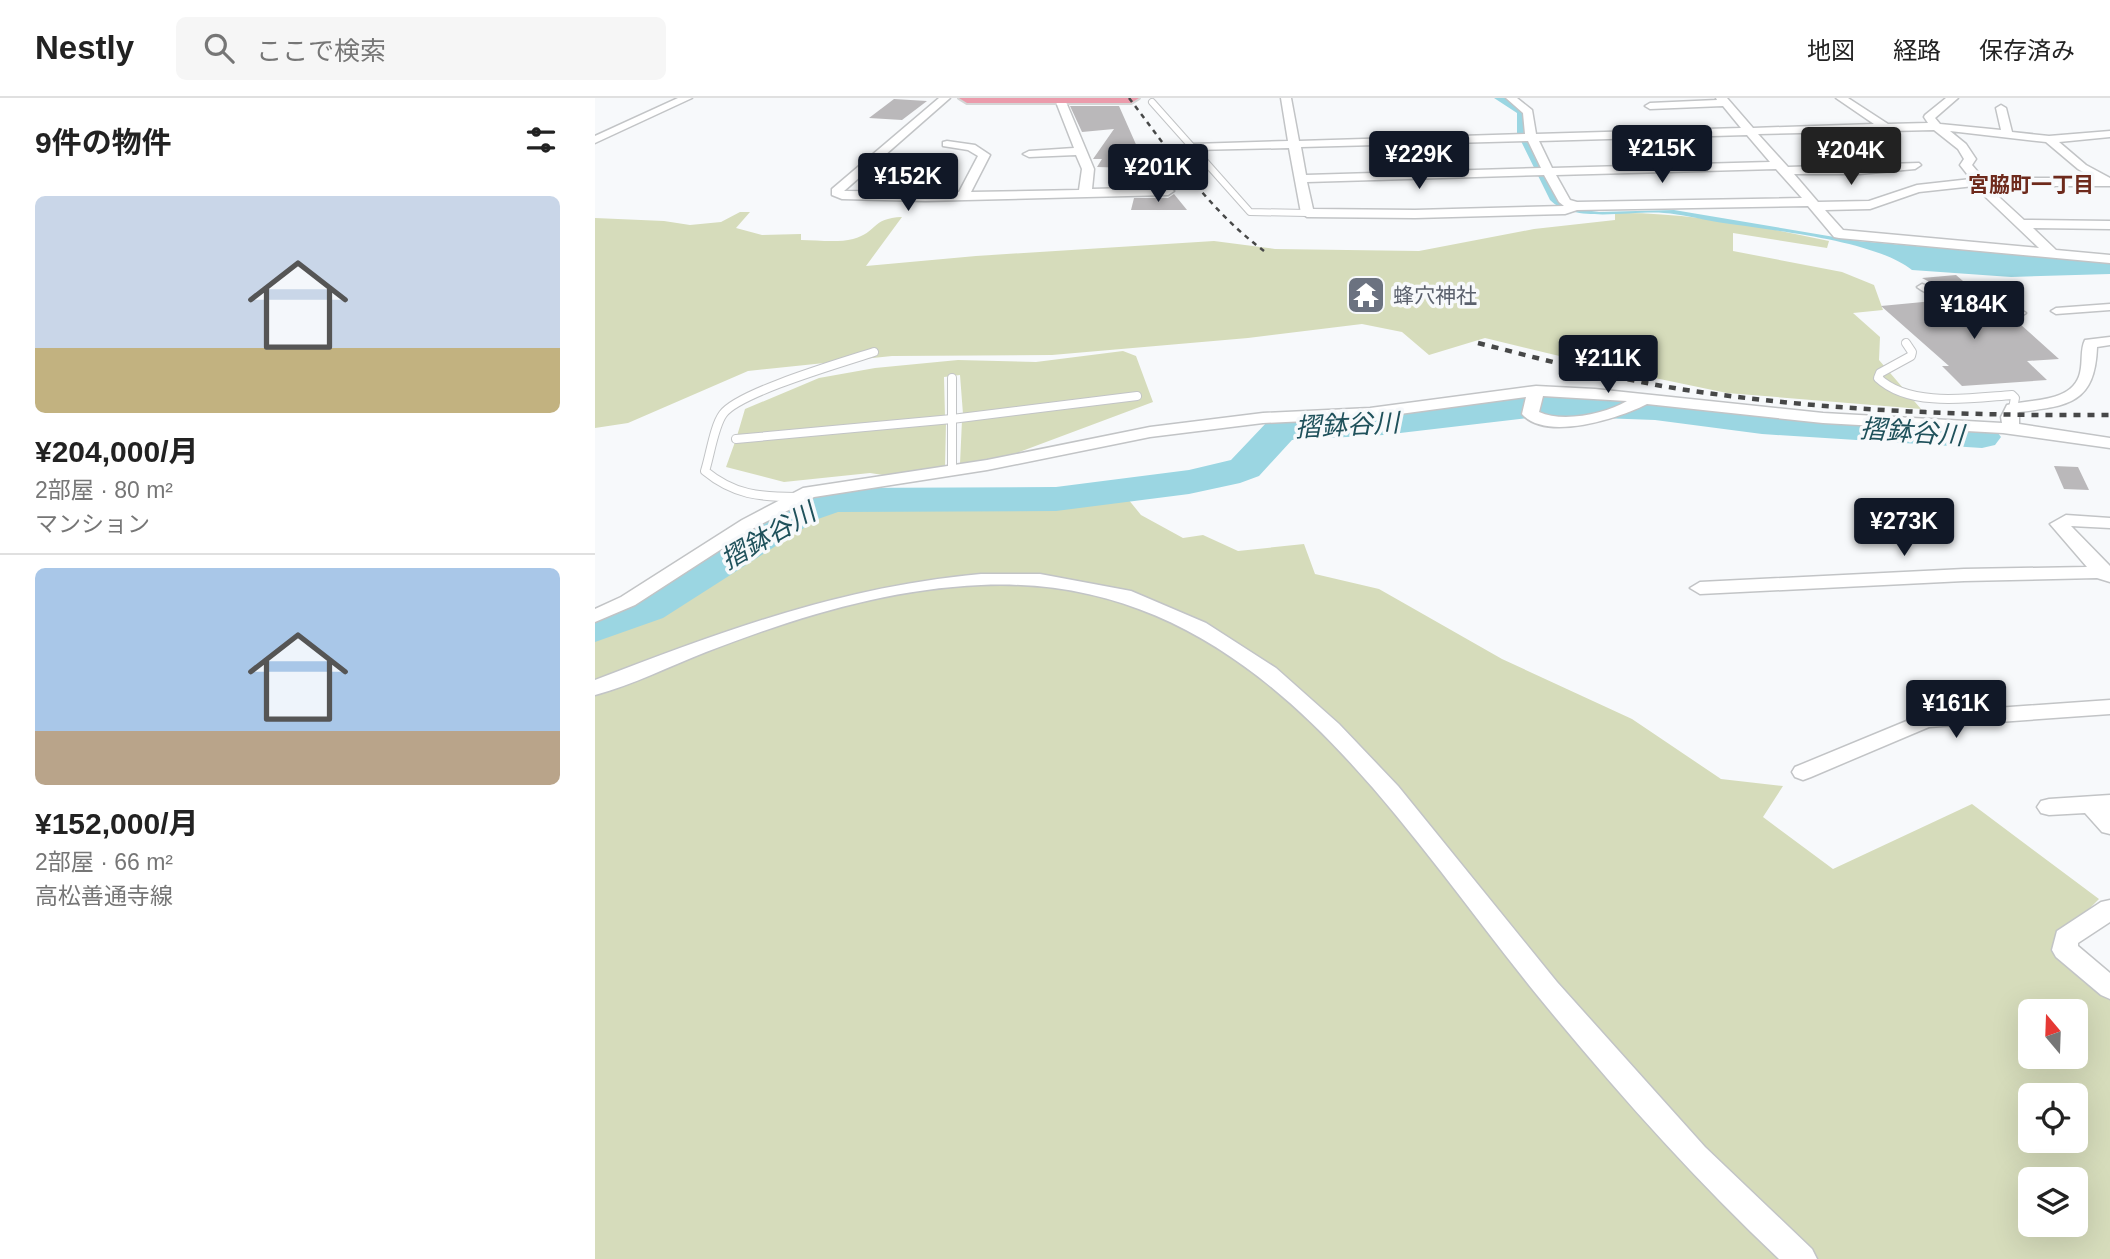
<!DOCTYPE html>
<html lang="ja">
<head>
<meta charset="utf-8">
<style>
  :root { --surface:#fff; --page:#f6f6f6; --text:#222; --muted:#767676; --line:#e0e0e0; --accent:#111827 }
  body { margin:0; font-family:Arial,"Noto Sans JP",sans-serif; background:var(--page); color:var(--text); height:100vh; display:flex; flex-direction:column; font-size:26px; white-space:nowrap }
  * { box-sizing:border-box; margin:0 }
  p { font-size:23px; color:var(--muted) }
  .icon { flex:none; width:38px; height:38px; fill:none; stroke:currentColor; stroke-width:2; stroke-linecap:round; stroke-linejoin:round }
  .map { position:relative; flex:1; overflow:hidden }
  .sheet { display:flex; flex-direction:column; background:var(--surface); width:595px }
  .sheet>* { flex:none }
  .needle { width:46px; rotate:341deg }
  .controls { position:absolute; left:1423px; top:901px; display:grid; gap:14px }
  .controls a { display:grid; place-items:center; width:70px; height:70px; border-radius:10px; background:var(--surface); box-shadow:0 7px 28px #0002; font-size:35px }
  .price { position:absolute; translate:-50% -60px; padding:0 16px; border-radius:7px; background:var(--accent); color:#fff; font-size:23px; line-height:46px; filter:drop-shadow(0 2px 4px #0008) }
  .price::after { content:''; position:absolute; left:50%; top:42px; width:21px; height:16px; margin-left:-10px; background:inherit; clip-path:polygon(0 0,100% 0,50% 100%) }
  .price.active { background:#222; color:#fff }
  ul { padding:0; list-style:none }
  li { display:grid; align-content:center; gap:14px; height:371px; padding:0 35px }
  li+li { border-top:2px solid var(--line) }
  li span { display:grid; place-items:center; height:217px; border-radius:10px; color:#555 }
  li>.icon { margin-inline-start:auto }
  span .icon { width:126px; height:126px; fill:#fffc; stroke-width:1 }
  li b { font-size:30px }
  h2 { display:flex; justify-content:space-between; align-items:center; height:84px; padding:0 35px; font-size:30px }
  header { display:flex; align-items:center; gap:42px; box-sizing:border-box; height:98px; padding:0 35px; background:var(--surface); border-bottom:2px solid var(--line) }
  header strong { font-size:33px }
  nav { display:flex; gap:38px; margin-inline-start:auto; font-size:24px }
  .search { width:490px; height:63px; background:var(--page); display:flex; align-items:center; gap:18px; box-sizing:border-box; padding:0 24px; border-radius:10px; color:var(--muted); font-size:26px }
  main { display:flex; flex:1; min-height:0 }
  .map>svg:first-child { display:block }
  .green { fill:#d6dcbb; fill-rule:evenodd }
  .water { fill:#9bd6e2 }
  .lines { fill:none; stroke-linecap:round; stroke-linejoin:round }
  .river { fill:#9bd6e2; fill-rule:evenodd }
  .building { fill:#bab8ba }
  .service-far1-casing { stroke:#c2c4c6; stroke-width:8 }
  .service-casing { stroke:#c2c4c6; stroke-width:10 }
  .pedestrian-casing { stroke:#c2c4c6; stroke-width:3 }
  .minor-casing { stroke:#c2c4c6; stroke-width:3 }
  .primary-casing { stroke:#d4d5d5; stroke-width:4 }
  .service-far1 { stroke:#fff; stroke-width:6 }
  .service { stroke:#fff; stroke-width:8 }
  .pedestrian { fill:#fff; fill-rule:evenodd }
  .minor { fill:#fff; fill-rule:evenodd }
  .primary { fill:#eb9bab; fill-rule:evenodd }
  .rail-far1 { stroke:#474848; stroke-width:2.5; stroke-dasharray:5 5; stroke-linecap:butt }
  .rail { stroke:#474848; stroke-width:4.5; stroke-dasharray:7 7; stroke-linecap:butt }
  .labels { text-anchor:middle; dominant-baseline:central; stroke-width:7; stroke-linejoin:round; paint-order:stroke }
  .far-neighbourhood-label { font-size:21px; font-weight:bold; fill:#6e2a1c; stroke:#f7f9fb }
  .far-worship-label { font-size:21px; fill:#5b616d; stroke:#f7f9fb; text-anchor:start }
  .water-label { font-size:26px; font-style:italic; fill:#1f515b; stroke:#f7f9fb }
</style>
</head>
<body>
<header>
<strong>Nestly</strong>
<div class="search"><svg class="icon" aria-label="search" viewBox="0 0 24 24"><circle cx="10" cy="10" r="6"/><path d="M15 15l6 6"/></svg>ここで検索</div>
<nav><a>地図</a><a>経路</a><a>保存済み</a></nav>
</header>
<main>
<section class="sheet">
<h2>9件の物件<svg class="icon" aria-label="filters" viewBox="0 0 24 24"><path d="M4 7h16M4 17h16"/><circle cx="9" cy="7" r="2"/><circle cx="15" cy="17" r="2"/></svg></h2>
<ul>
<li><span style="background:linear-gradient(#c9d6e8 70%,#c2b280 0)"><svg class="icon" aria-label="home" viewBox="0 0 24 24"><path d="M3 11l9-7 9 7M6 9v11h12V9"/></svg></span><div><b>¥204,000/月</b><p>2部屋 · 80 m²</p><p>マンション</p></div></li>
<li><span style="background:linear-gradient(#a9c7e8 75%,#b9a48a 0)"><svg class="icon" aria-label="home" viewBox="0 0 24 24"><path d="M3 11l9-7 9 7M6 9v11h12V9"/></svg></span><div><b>¥152,000/月</b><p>2部屋 · 66 m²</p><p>高松善通寺線</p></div></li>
</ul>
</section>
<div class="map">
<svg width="1515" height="1161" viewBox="0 0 1515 1161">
  <rect width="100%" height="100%" fill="#f7f9fb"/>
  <g class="green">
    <path d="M145,114H155L141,130L167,137L206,136V142C222,142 242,145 258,141C282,135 276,120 307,119L271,168L381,158L619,143L680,151L824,153L939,131L1020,122V115C1091,114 1165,128 1234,143L1232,150L1138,135V153L1247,174L1279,187L1288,212L1258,215L1285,239L1284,262L1326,311L1132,295L1031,274L890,240L834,257L807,234L767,226L653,240L457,257L297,258L153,273L33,325L0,330V120L69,123L95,127L126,124Z"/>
    <polygon points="528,253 541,258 558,304 416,357 365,366 367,322 545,301 544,296 368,316 365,277 349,279 350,319 142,338 150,311 224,280 280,270 363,262 441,264"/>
    <polygon points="351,325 350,369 288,377 275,375 189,384 131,369 140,344"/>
    <path d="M477,395L533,401L546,417L588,440L608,437L643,453L709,446L720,476L784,491L907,561L1037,621L1126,681L1188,688L1168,719L1238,771L1377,706L1504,801L1458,847L1515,896V1161H0V528L50,509L169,427L219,404L247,397ZM1435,914H1480V959H1435ZM1435,998H1480V1043H1435ZM1435,1082H1480V1127H1435Z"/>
  </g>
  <path class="water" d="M899,0H911L928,15L929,35L964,103L982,111L1004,114L1079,112L1263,143L1515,165V176L1416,179L1317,172C1278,141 1172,132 1122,124C1104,121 1086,116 1069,115C1038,112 978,126 955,102L922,35V15Z"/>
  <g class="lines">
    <polygon class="river" points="951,296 1060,300 1167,314 1387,328 1400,331 1406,339 1400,347 1387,350 1167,336 1060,322 951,318 788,337 697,342 664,378 645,385 594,396 461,413 243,414 223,421 68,520 0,544 0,515 36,502 195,403 239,390 461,389 594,372 636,362 673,323 686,320 788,315"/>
  </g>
  <g class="building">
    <polygon points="299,1 332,3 307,22 274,20"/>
    <polygon points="475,8 524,8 547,60 541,70 502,69 507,61 498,61 519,31 487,34"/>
    <polygon points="551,59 571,86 543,87"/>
    <polygon points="579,96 592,112 536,112 539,100 573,100"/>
    <polygon points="1361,177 1382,195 1342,188 1327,180"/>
    <polygon points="1349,202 1391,207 1420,227 1425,226 1464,261 1432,263 1452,282 1367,288 1347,268 1354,268 1286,208"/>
    <polygon points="1459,368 1483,369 1494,392 1469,391"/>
  </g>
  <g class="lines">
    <defs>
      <polyline id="service-far1" points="557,4 655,114 712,115"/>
      <g id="service">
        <path d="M1311,245L1317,254L1316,258L1285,275L1283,280C1315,310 1376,300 1417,297L1420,300L1418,310"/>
        <polyline points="357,280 357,373"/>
        <polyline points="141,341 357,321 542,298"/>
        <path d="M201,399C165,399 139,397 110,373C115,358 119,328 128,316C144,294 249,264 279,254"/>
      </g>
      <g id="pedestrian">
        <path d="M1327,186L1341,191L1400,200L1416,213L1426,212L1431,215C1414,227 1407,211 1392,205C1370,196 1342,205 1322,189Z"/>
        <polygon points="1515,206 1515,212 1461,216 1456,213 1461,210"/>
      </g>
      <g id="minor">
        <polygon points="83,0 97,0 0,45 0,38"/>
        <polygon points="344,0 355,0 249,93 364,94 383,58 373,52 348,48 348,44 352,43 380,47 395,57 376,94 484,92 487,71 481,57 434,59 428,56 434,53 479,50 461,4 466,1 471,4 499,71 497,91 573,89 579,93 573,97 330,103 247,101 237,97 237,91"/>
        <path d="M686,0H696L704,43L930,36L928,15L911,0H922L937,12L941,36L1146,30L1128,8L1055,11L1050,8L1055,5L1122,2L1121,0H1132L1158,30L1279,26L1241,0H1253L1293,26L1333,25L1329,19L1330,17L1351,0H1363L1340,20L1345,26L1406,32L1401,10L1406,7L1411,10L1417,34L1454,38L1515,33V39L1464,44L1491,67L1515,80V88H1392L1429,122L1515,123V131L1438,130L1461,152L1515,157V165L1244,140L1239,139L1213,108L982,112L970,116L820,120L712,119L706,115L694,50L598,52L592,49L598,46L693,43ZM1339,32L1363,51L1369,61L1365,67L1376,81L1322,87L1274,103L1223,104L1199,76H1264L1320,71L1326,67L1324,65L1193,69L1163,36ZM1355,33L1451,44L1483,71L1498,80H1388L1377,67L1381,61L1371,46ZM1152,37L1175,64L957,70L944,43ZM933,43L946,70L711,77L706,49ZM1181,71L1207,100L982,104L975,102L961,77ZM949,77L964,104L969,108L820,112L718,111L712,84ZM1379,88L1444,150L1248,132L1230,112L1275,111L1324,94Z"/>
        <path d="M1515,239V247L1502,249C1500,305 1474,308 1424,314V326L1515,340V350L1408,335L1228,325L1052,306C1025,320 951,344 927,316L931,299L775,320L668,325L555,339L392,372L219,399L159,430L40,507L0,524V511L26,499L147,422L208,390L392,362L555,329L668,315L775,310L941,288L1000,291L1228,315L1407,325L1406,319L1412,307C1435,301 1478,305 1485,275C1488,264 1485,252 1490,242ZM948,298L1032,303C1010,316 968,325 944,314Z"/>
        <polygon points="1471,417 1515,420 1515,430 1476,428 1515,468 1515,484 1502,480 1369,483 1105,496 1095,490 1105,484 1369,471 1492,469 1455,426"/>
        <path d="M386,476H445L536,493L611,525L681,570L744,626L803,688L962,884L1110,1049L1217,1151L1222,1161H1184C1097,1079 1018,990 942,897C793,713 657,475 386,487C291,491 199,520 111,554C75,568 38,587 0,597V582C131,532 245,489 386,476Z"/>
        <polygon points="1515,602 1515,616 1334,629 1216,679 1208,682 1200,679 1197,674 1200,669 1331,615"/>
        <polygon points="1515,697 1515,736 1507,734 1490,715 1454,717 1446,715 1442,709 1446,703 1454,701"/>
        <polygon points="1515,802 1515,824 1483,845 1483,848 1515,875 1515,901 1506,897 1461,859 1457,852 1462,833 1506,804"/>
      </g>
      <polygon id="primary" points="364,0 544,0 536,5 372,5"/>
    </defs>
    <use href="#service-far1" class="service-far1-casing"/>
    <use href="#service" class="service-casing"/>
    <use href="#pedestrian" class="pedestrian-casing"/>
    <use href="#minor" class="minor-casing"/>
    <use href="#primary" class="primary-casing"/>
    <use href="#service-far1" class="service-far1"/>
    <use href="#service" class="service"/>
    <use href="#pedestrian" class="pedestrian"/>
    <use href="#minor" class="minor"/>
    <use href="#primary" class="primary"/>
    <path class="rail-far1" d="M534,0C576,55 613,111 669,153"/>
    <path class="rail" d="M883,245C950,262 1017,280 1085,291C1228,313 1371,318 1515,317"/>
  </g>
  <defs>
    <symbol id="temple-square" viewBox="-11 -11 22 22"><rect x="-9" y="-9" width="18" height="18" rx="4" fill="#6b7280" stroke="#f7f9fb"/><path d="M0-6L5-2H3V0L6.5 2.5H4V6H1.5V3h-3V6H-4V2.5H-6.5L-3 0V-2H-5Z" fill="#fff"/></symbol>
  </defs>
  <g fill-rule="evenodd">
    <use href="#temple-square" x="749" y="175" width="44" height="44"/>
  </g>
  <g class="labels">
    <g class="far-neighbourhood-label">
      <text x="1436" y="86">宮脇町一丁目</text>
    </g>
    <g class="far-worship-label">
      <text x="798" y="197">蜂穴神社</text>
    </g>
    <g class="water-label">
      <text transform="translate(752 327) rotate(-3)">摺鉢谷川</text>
      <text transform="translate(1317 334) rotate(4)">摺鉢谷川</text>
      <text transform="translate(173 438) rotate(-30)">摺鉢谷川</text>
    </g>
  </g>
</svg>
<div class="controls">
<a><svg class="needle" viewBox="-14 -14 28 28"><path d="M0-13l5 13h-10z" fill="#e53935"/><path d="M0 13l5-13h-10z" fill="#767676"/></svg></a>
<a><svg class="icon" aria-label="locate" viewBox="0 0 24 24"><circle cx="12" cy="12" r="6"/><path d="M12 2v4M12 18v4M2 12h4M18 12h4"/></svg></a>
<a><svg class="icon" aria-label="layers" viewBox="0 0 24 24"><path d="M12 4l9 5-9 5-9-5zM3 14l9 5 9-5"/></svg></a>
</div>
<b class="price" style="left:1067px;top:87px">¥215K</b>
<b class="price active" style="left:1256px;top:89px">¥204K</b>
<b class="price" style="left:824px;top:93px">¥229K</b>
<b class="price" style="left:563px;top:106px">¥201K</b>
<b class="price" style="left:313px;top:115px">¥152K</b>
<b class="price" style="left:1379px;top:243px">¥184K</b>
<b class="price" style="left:1013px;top:297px">¥211K</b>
<b class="price" style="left:1309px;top:460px">¥273K</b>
<b class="price" style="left:1361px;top:642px">¥161K</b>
</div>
</main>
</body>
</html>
